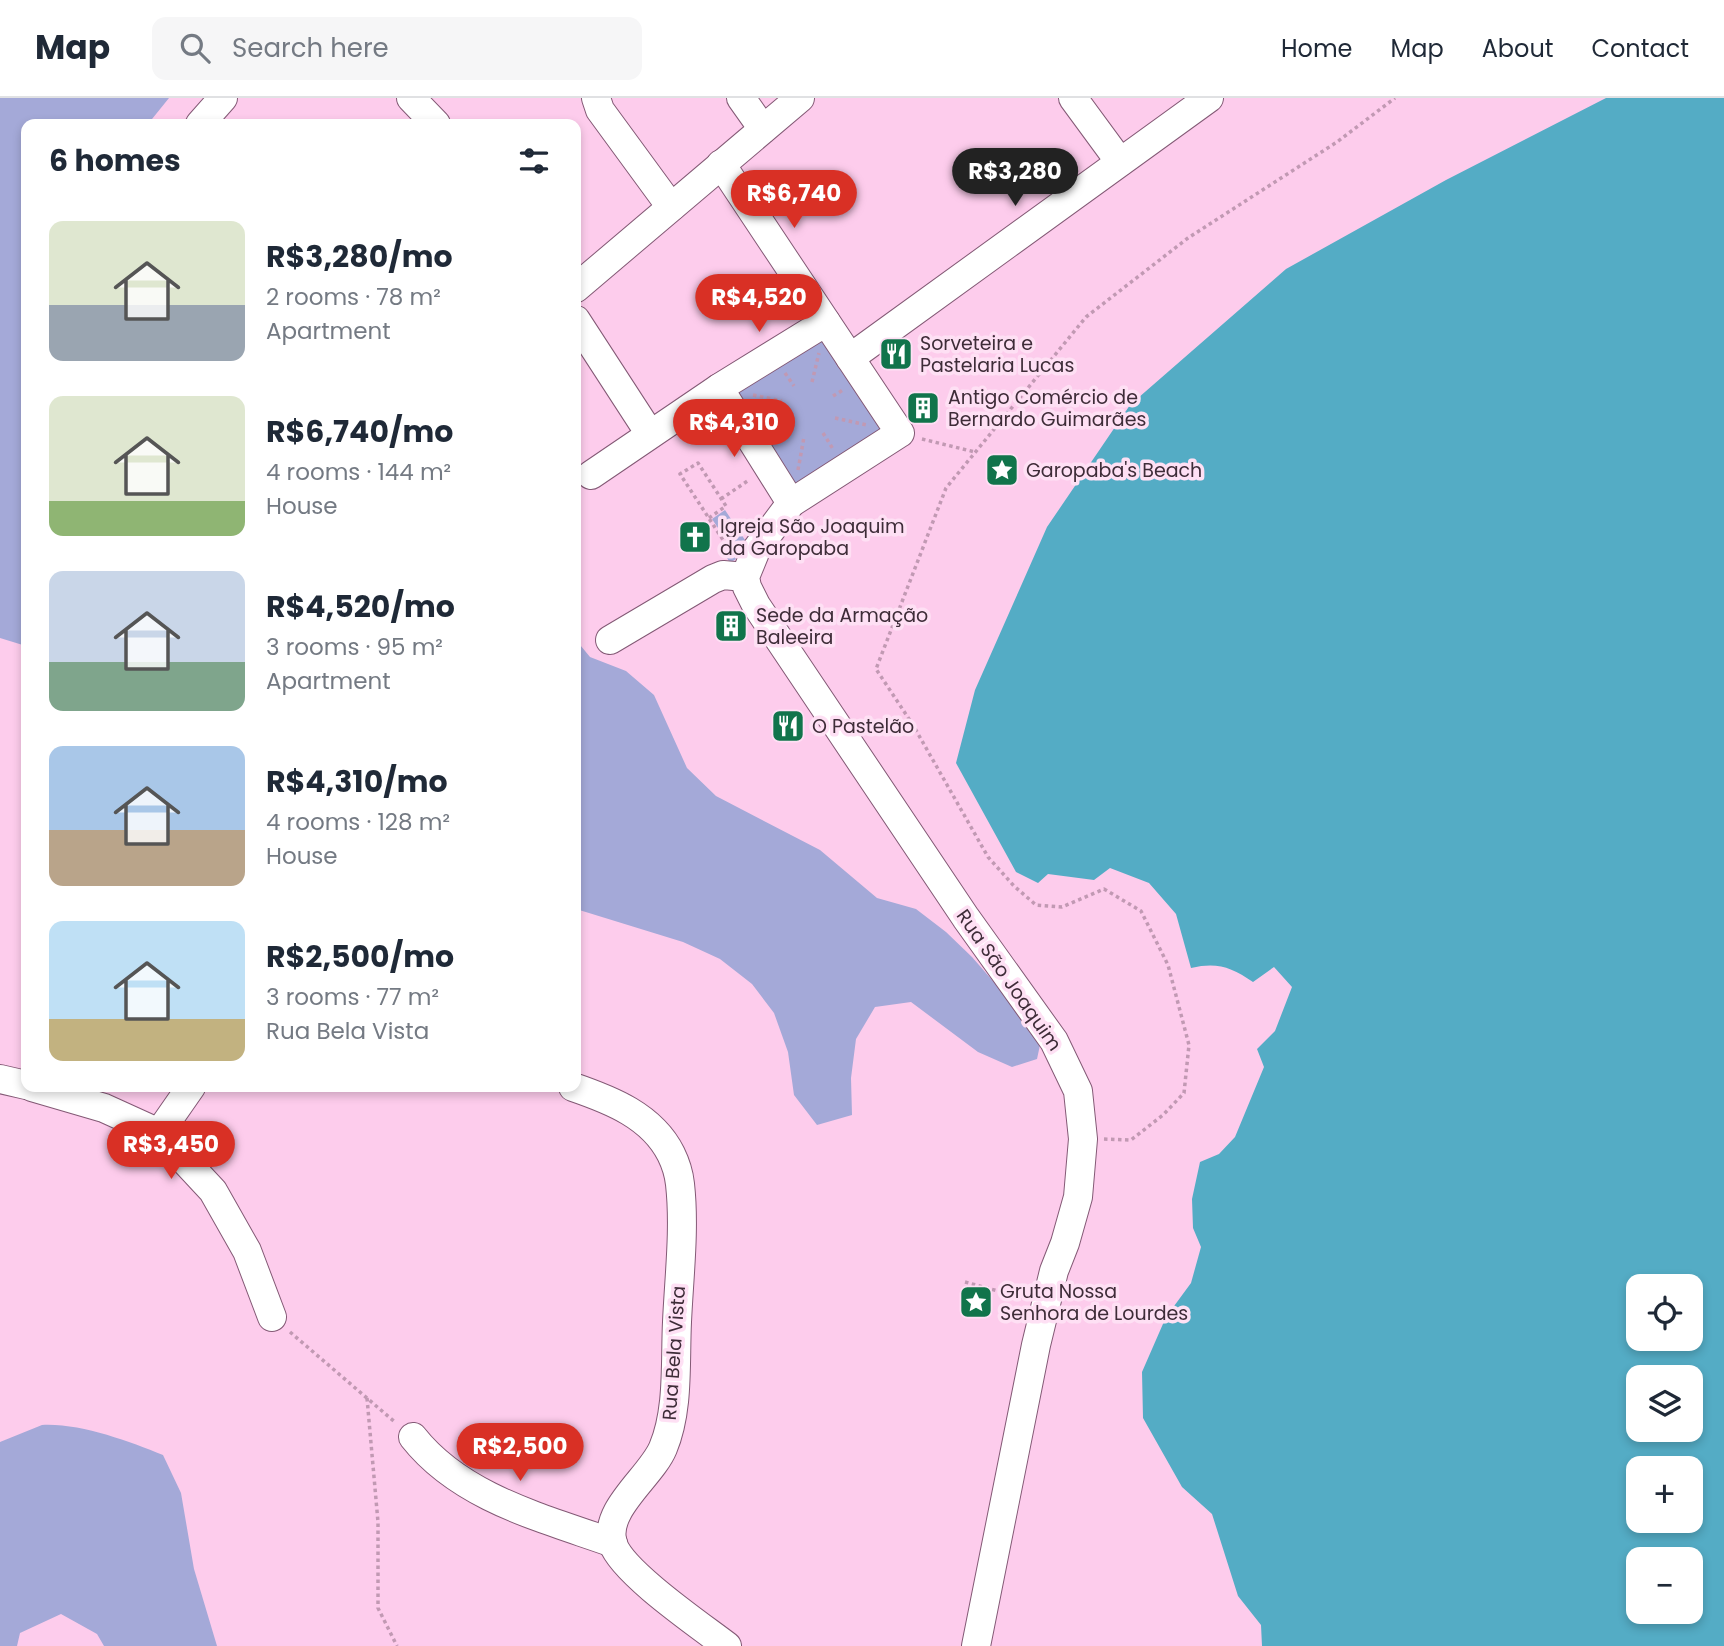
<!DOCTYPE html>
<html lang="en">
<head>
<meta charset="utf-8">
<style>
  :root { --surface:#fff; --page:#f6f6f7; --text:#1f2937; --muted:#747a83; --line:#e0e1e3; --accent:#d93025 }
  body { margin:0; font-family:Poppins,sans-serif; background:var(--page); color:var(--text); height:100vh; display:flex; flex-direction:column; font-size:26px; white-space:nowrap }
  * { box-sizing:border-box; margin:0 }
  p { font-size:23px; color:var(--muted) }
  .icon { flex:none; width:38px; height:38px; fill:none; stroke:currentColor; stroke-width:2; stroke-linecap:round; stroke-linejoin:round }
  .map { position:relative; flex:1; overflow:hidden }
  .side { position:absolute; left:21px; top:21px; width:560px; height:973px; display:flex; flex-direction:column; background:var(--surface); border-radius:14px; box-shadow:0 4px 10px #0003 }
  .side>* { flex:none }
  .controls { position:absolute; left:1626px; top:1176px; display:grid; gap:14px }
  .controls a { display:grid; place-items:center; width:77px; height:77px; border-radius:14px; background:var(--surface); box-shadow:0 4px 10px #0003; font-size:35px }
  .price { position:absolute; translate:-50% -60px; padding:0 16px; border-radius:24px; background:var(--accent); color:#fff; font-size:23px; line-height:46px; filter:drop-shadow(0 2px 4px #0008) }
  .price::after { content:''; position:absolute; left:50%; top:42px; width:21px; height:16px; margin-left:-10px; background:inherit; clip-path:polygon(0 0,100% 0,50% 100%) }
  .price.on { background:#222; color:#fff }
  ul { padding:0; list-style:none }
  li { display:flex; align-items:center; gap:21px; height:175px; padding:0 28px }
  li span { display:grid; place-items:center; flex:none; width:196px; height:140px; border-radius:14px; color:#555 }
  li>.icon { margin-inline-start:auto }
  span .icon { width:84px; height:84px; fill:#fffc; stroke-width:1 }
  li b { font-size:30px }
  h2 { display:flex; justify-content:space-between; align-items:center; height:84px; padding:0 28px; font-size:30px }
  header { display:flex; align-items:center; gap:42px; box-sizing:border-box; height:98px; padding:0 35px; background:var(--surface); border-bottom:2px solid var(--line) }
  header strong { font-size:33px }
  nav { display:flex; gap:38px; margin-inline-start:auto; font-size:24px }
  .search { width:490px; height:63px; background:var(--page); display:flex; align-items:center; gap:18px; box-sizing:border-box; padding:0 24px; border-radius:14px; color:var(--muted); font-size:26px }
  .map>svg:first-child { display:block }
  .green { fill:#a4a9d8 }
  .water { fill:#54acc5; fill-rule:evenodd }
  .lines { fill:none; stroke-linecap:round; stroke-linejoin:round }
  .minor-casing { stroke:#835975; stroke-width:30 }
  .path { stroke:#c199b3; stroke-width:3.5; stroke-dasharray:3.5 3.5; stroke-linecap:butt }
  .minor { stroke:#fff; stroke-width:28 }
  .labels { text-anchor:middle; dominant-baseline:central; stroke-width:7; stroke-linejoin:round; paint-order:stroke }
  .poi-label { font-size:19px; fill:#3e2c38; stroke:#fee0f4; text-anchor:start }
  .street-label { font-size:19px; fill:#3e2c38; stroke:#fee0f4 }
</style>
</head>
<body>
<header>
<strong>Map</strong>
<div class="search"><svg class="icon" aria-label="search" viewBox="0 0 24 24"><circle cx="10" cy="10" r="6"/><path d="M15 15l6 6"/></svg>Search here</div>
<nav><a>Home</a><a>Map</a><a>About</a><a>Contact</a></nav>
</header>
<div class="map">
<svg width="1724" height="1548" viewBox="0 0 1724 1548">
  <rect width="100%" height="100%" fill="#fdccec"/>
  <g class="green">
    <polygon points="0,0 169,0 148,26 26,26 26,548 0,540"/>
    <polygon points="826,234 886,329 794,391 732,293"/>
    <polygon points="725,412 745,442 730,452 736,461 730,465 723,453 730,448 712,421"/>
    <polygon points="576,542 590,559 626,573 654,597 687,670 716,698 820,752 877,800 916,811 946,834 972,859 1020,914 1040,947 1037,961 1012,969 978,954 911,904 875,909 856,941 851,980 852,1017 817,1027 794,997 788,954 774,915 752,886 720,861 683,844 576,811"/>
    <path d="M42,1327C80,1325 128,1343 163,1357L181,1395L194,1471L217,1548H104L97,1536L61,1516L20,1535L17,1548H0V1344Z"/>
  </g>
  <path class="water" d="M1606,0H1724V1548H1262L1261,1527L1238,1498L1212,1416L1182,1389L1143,1320L1142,1274L1166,1219L1191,1185L1201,1149L1193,1130L1192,1101L1200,1064L1219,1056L1235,1039L1264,969L1257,951L1275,933L1292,889L1274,869L1253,884C1231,869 1217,864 1191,870L1176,816L1149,785L1110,770L1094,782L1048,776L1038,785L1016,774L956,665L975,592L1047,429L1130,307L1286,171L1446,82ZM1638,1188H1690V1241H1638ZM1638,1279H1690V1332H1638ZM1638,1370H1690V1423H1638ZM1638,1461H1690V1514H1638Z"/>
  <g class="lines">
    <defs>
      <g id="minor">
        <polyline points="411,0 436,26"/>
        <polyline points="596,0 600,12 671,109"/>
        <polyline points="741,0 763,31"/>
        <polyline points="1073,0 1120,64"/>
        <polyline points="200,26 223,0"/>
        <polyline points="721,66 900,335 791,405 756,452 745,479 747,489 756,507 966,820 1054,943 1078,993 1083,1041 1078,1099 1065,1145 1054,1173 1036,1247 976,1548"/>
        <polyline points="576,190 800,0"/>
        <polyline points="576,222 650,336"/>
        <polyline points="850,260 1209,0"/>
        <polyline points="719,290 791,405"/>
        <polyline points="591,377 719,290 826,224"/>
        <polyline points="610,542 713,481 723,477 745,479"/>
        <polyline points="0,981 26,987"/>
        <polyline points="32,989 104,1010 159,1035 213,1093 247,1153 272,1219"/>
        <path d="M573,989C611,1002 652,1018 671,1056C675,1064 679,1077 680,1086C685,1131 679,1179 677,1224C675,1265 679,1312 663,1350C651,1379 602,1412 613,1446C623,1475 701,1528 727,1548"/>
        <polyline points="159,1035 191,989"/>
        <path d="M413,1339C461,1400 543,1420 613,1445"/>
      </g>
    </defs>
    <use href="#minor" class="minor-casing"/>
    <g class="path">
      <polyline points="785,275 794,288"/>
      <polyline points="812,284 819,255"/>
      <polyline points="753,297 782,303"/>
      <polyline points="833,298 843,292"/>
      <polyline points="835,320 867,327"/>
      <polyline points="772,335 785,326"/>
      <polyline points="823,335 833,351"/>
      <polyline points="922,341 975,354"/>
      <polyline points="798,372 804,339"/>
      <polyline points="721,401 749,382"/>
      <polyline points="709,420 726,408 698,365 680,376 729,451 732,454"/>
      <polyline points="1104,1041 1131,1042 1163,1017 1184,995 1189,947 1168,867 1141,813 1104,791 1062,809 1036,807 1014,788 988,759 913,627 876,571 946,390 1086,219 1188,140 1337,44 1395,0"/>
      <polyline points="965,1184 1024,1200"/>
      <polyline points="290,1234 396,1325"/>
      <polyline points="367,1300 378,1424 378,1510 397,1548"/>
    </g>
    <use href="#minor" class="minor"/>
  </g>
  <defs>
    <symbol id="restaurant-square" viewBox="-11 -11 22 22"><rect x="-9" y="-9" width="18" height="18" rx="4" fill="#11744b" stroke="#fee0f4"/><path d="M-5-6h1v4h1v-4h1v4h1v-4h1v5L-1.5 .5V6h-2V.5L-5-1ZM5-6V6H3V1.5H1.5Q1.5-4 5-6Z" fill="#fff"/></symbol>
    <symbol id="building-square" viewBox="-11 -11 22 22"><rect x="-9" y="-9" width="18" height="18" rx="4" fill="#11744b" stroke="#fee0f4"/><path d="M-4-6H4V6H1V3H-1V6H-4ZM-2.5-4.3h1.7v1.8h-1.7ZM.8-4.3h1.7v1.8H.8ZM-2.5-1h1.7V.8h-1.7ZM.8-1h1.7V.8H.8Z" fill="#fff"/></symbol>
    <symbol id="sight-square" viewBox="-11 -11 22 22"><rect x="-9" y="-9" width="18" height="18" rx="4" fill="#11744b" stroke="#fee0f4"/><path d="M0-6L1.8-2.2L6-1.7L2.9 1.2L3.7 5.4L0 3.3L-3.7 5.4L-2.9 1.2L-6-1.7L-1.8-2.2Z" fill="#fff"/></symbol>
    <symbol id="church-square" viewBox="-11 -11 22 22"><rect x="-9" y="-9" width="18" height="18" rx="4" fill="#11744b" stroke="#fee0f4"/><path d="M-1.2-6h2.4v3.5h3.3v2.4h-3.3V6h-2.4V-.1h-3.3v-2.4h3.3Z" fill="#fff"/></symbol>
  </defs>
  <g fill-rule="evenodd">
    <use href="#restaurant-square" x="877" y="237" width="38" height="38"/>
    <use href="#building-square" x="904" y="291" width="38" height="38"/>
    <use href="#sight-square" x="983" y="353" width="38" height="38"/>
    <use href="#church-square" x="676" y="420" width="38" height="38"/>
    <use href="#building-square" x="712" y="509" width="38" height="38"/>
    <use href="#restaurant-square" x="769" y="609" width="38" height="38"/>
    <use href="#sight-square" x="957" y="1185" width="38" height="38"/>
  </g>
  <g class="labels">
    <g class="poi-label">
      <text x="920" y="245">Sorveteira e<tspan x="920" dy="22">Pastelaria Lucas</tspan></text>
      <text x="948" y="299">Antigo Comércio de<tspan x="948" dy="22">Bernardo Guimarães</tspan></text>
      <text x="1026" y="372">Garopaba's Beach</text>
      <text x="720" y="428">Igreja São Joaquim<tspan x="720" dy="22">da Garopaba</tspan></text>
      <text x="756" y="517">Sede da Armação<tspan x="756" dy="22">Baleeira</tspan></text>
      <text x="812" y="628">O Pastelão</text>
      <text x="1000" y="1193">Gruta Nossa<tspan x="1000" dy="22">Senhora de Lourdes</tspan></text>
    </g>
    <g class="street-label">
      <text transform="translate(1009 882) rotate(55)">Rua São Joaquim</text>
      <text transform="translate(674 1255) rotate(-86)">Rua Bela Vista</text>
    </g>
  </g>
</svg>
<div class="controls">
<a><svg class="icon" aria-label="locate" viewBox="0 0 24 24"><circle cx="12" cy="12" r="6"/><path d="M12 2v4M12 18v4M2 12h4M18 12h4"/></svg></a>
<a><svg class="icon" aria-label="layers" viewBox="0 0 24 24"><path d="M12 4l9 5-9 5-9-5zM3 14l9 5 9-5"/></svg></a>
<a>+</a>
<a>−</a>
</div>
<b class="price on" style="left:1015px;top:110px">R$3,280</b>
<b class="price" style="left:794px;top:132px">R$6,740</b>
<b class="price" style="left:759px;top:236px">R$4,520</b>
<b class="price" style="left:734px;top:361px">R$4,310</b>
<b class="price" style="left:171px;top:1083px">R$3,450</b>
<b class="price" style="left:520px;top:1385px">R$2,500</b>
<section class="side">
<h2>6 homes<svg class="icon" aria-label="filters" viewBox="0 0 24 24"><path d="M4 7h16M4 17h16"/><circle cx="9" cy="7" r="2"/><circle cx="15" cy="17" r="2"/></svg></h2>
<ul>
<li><span style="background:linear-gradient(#dfe7d0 60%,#9aa5b1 0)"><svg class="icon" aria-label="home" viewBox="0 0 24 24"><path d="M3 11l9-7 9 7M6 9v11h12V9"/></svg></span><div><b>R$3,280/mo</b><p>2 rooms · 78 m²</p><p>Apartment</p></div></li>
<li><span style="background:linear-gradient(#dfe7d0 75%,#8fb573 0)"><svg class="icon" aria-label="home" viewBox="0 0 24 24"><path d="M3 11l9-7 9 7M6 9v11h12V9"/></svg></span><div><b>R$6,740/mo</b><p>4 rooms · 144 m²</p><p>House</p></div></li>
<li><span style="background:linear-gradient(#c9d6e8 65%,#7fa58c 0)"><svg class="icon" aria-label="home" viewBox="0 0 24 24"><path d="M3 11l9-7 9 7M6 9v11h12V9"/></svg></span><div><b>R$4,520/mo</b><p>3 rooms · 95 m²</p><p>Apartment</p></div></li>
<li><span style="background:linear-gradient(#a9c7e8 60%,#b9a48a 0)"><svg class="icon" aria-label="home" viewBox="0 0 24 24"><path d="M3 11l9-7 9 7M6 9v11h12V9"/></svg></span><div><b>R$4,310/mo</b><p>4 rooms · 128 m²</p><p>House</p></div></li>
<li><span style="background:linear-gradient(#bfe0f5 70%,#c2b280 0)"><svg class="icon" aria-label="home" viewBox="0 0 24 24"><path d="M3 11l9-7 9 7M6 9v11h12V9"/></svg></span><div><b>R$2,500/mo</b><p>3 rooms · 77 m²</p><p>Rua Bela Vista</p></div></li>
</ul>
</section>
</div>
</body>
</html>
